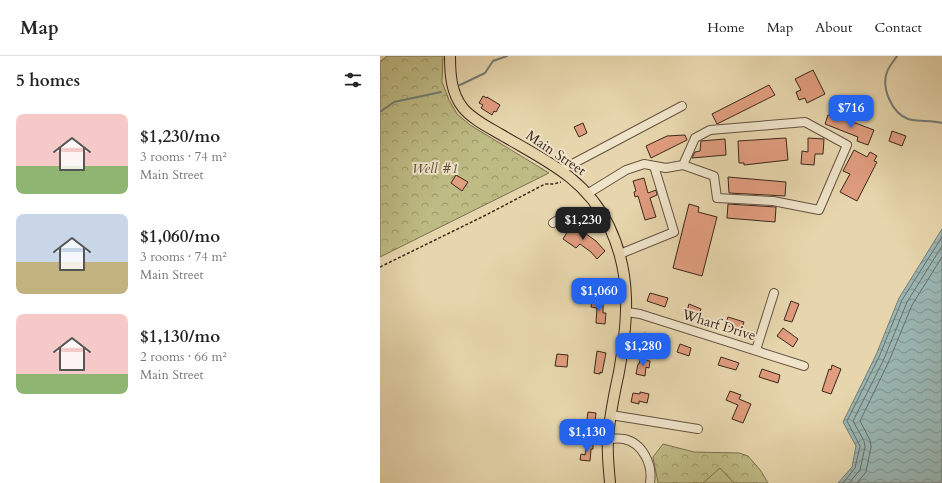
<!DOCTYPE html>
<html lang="en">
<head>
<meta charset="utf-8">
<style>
  :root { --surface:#fff; --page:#f2f2f2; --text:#222; --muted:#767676; --line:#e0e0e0; --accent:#2563eb }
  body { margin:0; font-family:Cardo,serif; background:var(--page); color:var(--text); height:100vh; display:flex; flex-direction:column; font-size:15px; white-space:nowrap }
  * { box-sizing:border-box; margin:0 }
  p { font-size:13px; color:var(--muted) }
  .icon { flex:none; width:22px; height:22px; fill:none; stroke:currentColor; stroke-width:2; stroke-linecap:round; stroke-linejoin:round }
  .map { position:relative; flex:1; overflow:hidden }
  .sheet { display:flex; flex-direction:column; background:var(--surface); width:380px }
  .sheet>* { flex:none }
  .price { position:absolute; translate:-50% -34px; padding:0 9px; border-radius:8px; background:var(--accent); color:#fff; font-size:13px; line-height:26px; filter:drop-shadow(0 1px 2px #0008) }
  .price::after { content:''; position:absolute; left:50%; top:24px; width:12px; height:9px; margin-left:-6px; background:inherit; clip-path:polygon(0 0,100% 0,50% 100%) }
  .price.on { background:#222; color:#fff }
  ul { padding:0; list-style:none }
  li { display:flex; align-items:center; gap:12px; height:100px; padding:0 16px }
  li span { display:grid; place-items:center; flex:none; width:112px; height:80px; border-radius:8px; color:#555 }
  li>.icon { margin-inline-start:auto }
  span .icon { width:48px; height:48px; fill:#fffc; stroke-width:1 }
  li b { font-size:17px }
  h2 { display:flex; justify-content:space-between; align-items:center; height:48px; padding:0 16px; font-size:17px }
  header { display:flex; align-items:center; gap:24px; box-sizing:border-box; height:56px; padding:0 20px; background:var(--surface); border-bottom:1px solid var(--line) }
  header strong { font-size:19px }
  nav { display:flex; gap:22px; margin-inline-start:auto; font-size:14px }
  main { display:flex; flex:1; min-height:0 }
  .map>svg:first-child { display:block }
  .park { fill:url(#park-crowns); stroke:#7d7050 }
  .garden { fill:#bebb84; stroke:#7d7050 }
  .water { fill:url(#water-waves); stroke:#747d77 }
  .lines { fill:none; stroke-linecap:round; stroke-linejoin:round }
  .shore { stroke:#6b6e68; stroke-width:1 }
  .stream { stroke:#747d77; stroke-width:2 }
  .building { fill:#e09d7f; stroke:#3c261b }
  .minor-casing { stroke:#675240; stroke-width:10 }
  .major-casing { stroke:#3c261b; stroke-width:12 }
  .path { stroke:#3c261b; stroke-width:1.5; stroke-dasharray:3 2; stroke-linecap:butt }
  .minor { stroke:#efe4ca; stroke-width:8 }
  .major { stroke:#e7d6ad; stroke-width:10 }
  .labels { text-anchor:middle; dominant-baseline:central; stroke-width:4; stroke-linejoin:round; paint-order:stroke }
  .street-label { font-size:14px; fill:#3c261b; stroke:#efe4ca }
  .park-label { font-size:14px; font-style:italic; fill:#5c4b35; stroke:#efe4ca }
</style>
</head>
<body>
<header>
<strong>Map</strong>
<nav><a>Home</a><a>Map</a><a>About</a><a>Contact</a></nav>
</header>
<main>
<section class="sheet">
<h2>5 homes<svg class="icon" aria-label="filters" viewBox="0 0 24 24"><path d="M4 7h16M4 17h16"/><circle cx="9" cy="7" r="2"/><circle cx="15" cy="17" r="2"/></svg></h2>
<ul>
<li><span style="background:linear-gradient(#f6c9c9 65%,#8fb573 0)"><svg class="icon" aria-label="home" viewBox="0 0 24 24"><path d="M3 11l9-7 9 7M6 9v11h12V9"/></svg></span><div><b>$1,230/mo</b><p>3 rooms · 74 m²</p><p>Main Street</p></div></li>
<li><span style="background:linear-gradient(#c9d6e8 60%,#c2b280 0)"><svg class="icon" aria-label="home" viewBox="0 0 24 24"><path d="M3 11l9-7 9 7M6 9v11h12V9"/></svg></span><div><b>$1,060/mo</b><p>3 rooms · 74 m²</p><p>Main Street</p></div></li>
<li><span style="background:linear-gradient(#f6c9c9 75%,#8fb573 0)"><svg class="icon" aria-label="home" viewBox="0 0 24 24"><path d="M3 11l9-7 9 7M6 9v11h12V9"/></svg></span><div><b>$1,130/mo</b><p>2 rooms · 66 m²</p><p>Main Street</p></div></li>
</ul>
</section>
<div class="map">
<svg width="562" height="427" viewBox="0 0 562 427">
  <defs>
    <pattern id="park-crowns" width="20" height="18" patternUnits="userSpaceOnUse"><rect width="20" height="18" fill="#bebb84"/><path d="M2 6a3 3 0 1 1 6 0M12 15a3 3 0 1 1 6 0" fill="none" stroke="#9c986b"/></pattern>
    <pattern id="water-waves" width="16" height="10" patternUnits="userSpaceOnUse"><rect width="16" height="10" fill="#9ab7b4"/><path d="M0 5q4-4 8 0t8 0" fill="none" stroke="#7f9592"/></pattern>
  </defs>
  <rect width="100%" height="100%" fill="#e7d6ad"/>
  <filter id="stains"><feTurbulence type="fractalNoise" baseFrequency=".005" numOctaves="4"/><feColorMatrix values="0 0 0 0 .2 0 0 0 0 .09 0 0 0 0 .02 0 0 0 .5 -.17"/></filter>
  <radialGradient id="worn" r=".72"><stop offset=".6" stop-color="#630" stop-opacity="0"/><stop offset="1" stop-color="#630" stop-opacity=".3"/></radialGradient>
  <g class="park">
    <polygon points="7,0 63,0 62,26 69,44 77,58 90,69 169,117 0,201 0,6"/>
    <polygon points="283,388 314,396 359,397 368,400 381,415 388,427 278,427 273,401"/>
  </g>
  <polygon class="garden" points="340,412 354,427 323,427"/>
  <polygon class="water" points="562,173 562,427 458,427 472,411 476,390 463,366 496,299 519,242"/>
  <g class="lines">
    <g class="shore">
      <polyline points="463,427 475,412 480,390 467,365 499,301 522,244 562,181"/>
      <polyline points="469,427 480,414 485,391 484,385 473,365 504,303 527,246 562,190"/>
      <polyline points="477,427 486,416 491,391 490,384 480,365 509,305 532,249 562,201"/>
    </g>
    <g class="stream">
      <path d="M517,0C514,5 509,10 507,16C501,32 512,57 528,63C539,66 551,64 562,67"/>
      <polyline points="80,29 105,17 113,5 127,0"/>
      <polyline points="0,56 14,46 61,36"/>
    </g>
  </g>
  <g class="building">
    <polygon points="433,14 445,38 427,47 425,42 419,44 416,36 421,34 415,23"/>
    <polygon points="389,29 395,39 337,68 332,58"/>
    <polygon points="103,40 107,42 107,41 120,49 116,56 114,55 112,59 101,52 103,49 99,47"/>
    <polygon points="448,59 454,61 454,59 494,74 488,89 477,85 478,81 445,68"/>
    <polygon points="203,67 207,77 199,81 194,71"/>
    <polygon points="512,75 526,80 522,90 509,85"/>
    <polygon points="305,79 307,84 271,102 266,90 287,80"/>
    <polygon points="406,82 408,104 364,109 364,107 359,107 358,85"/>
    <polygon points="428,82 444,83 443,98 435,98 434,109 421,108 422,95 428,96"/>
    <polygon points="345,83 346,99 312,102 315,96 320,95 321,85"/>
    <polygon points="474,94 487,101 490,96 497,100 494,105 497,106 477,145 460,136 470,118 463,115"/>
    <polygon points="76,119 88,126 82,135 71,127"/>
    <polygon points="348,121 406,126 405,140 349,137"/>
    <polygon points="264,122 268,137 276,134 277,139 270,142 276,161 265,164 258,140 255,141 254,136 256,135 253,125"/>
    <polygon points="309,148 319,151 318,156 337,161 322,220 293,212"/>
    <polygon points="348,148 396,151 395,166 347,162"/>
    <polygon points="192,168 216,185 225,195 217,203 211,196 200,188 196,192 183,183"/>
    <polygon points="270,237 288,242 285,251 267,245"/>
    <polygon points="212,244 223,245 223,257 226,257 225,268 216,267 217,252 211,251"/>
    <polygon points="411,245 419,248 412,266 404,264"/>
    <polygon points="309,248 321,253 318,262 306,258"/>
    <polygon points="348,261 364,266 361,274 345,269"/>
    <polygon points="403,272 418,283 413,291 397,280"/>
    <polygon points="264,277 279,281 276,290 262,285"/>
    <polygon points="300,288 311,292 309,300 297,296"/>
    <polygon points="217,295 226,297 222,317 220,316 220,318 214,317"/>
    <polygon points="177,298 188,299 187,311 175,310"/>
    <polygon points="341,301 359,307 356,314 338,309"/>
    <polygon points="260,304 270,305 269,312 266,311 265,320 256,318 258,308 259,308"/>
    <polygon points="452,309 461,313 451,338 442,335 449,313 451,314"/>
    <polygon points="382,313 400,319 398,327 379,321"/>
    <polygon points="350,335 361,339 359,343 371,348 363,367 352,363 358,349 346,344"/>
    <polygon points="260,336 269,338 267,347 259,345 259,348 251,346 253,337 260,338"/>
    <polygon points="208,356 216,357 215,366 212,366 212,371 206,370"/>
    <polygon points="207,387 213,387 213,393 211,393 210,405 200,404 201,398 205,399"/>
  </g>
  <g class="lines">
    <defs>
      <g id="minor">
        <polyline points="181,114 302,50"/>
        <polyline points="207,138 246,114 264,108 286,112 303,109 315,82 330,74 425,66 467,89 439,154 393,145 337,142 334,120 303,109"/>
        <path d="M173,167C182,160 192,162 202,162C209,162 216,161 223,160"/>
        <polyline points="240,198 294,176 274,110"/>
        <polyline points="247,256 260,258 424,310"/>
        <polyline points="376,294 394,237"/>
        <polyline points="231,359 318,373"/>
        <path d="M228,383C233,383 238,382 244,383C263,387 273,409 270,427"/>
      </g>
      <path id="major" d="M70,0C70,18 71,37 83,52C92,63 108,71 120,78C164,104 205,121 229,170C252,218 248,265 239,316C234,339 229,361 228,385C227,399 229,413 230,427"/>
    </defs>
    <use href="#minor" class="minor-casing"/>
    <use href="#major" class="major-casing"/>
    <polyline class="path" points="0,211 106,159 165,128 174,128 181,126"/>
    <use href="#minor" class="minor"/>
    <use href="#major" class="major"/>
  </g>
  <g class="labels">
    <g class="street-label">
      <text transform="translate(176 97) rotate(34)">Main Street</text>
      <text transform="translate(339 269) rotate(17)">Wharf Drive</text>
    </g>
    <g class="park-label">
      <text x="55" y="112">Well #1</text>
    </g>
  </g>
  <rect width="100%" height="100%" filter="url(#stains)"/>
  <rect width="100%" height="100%" fill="url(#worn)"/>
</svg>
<b class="price" style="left:471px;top:73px">$716</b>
<b class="price on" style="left:203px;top:185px">$1,230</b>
<b class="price" style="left:219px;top:256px">$1,060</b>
<b class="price" style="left:263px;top:311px">$1,280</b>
<b class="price" style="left:207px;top:397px">$1,130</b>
</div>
</main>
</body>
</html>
